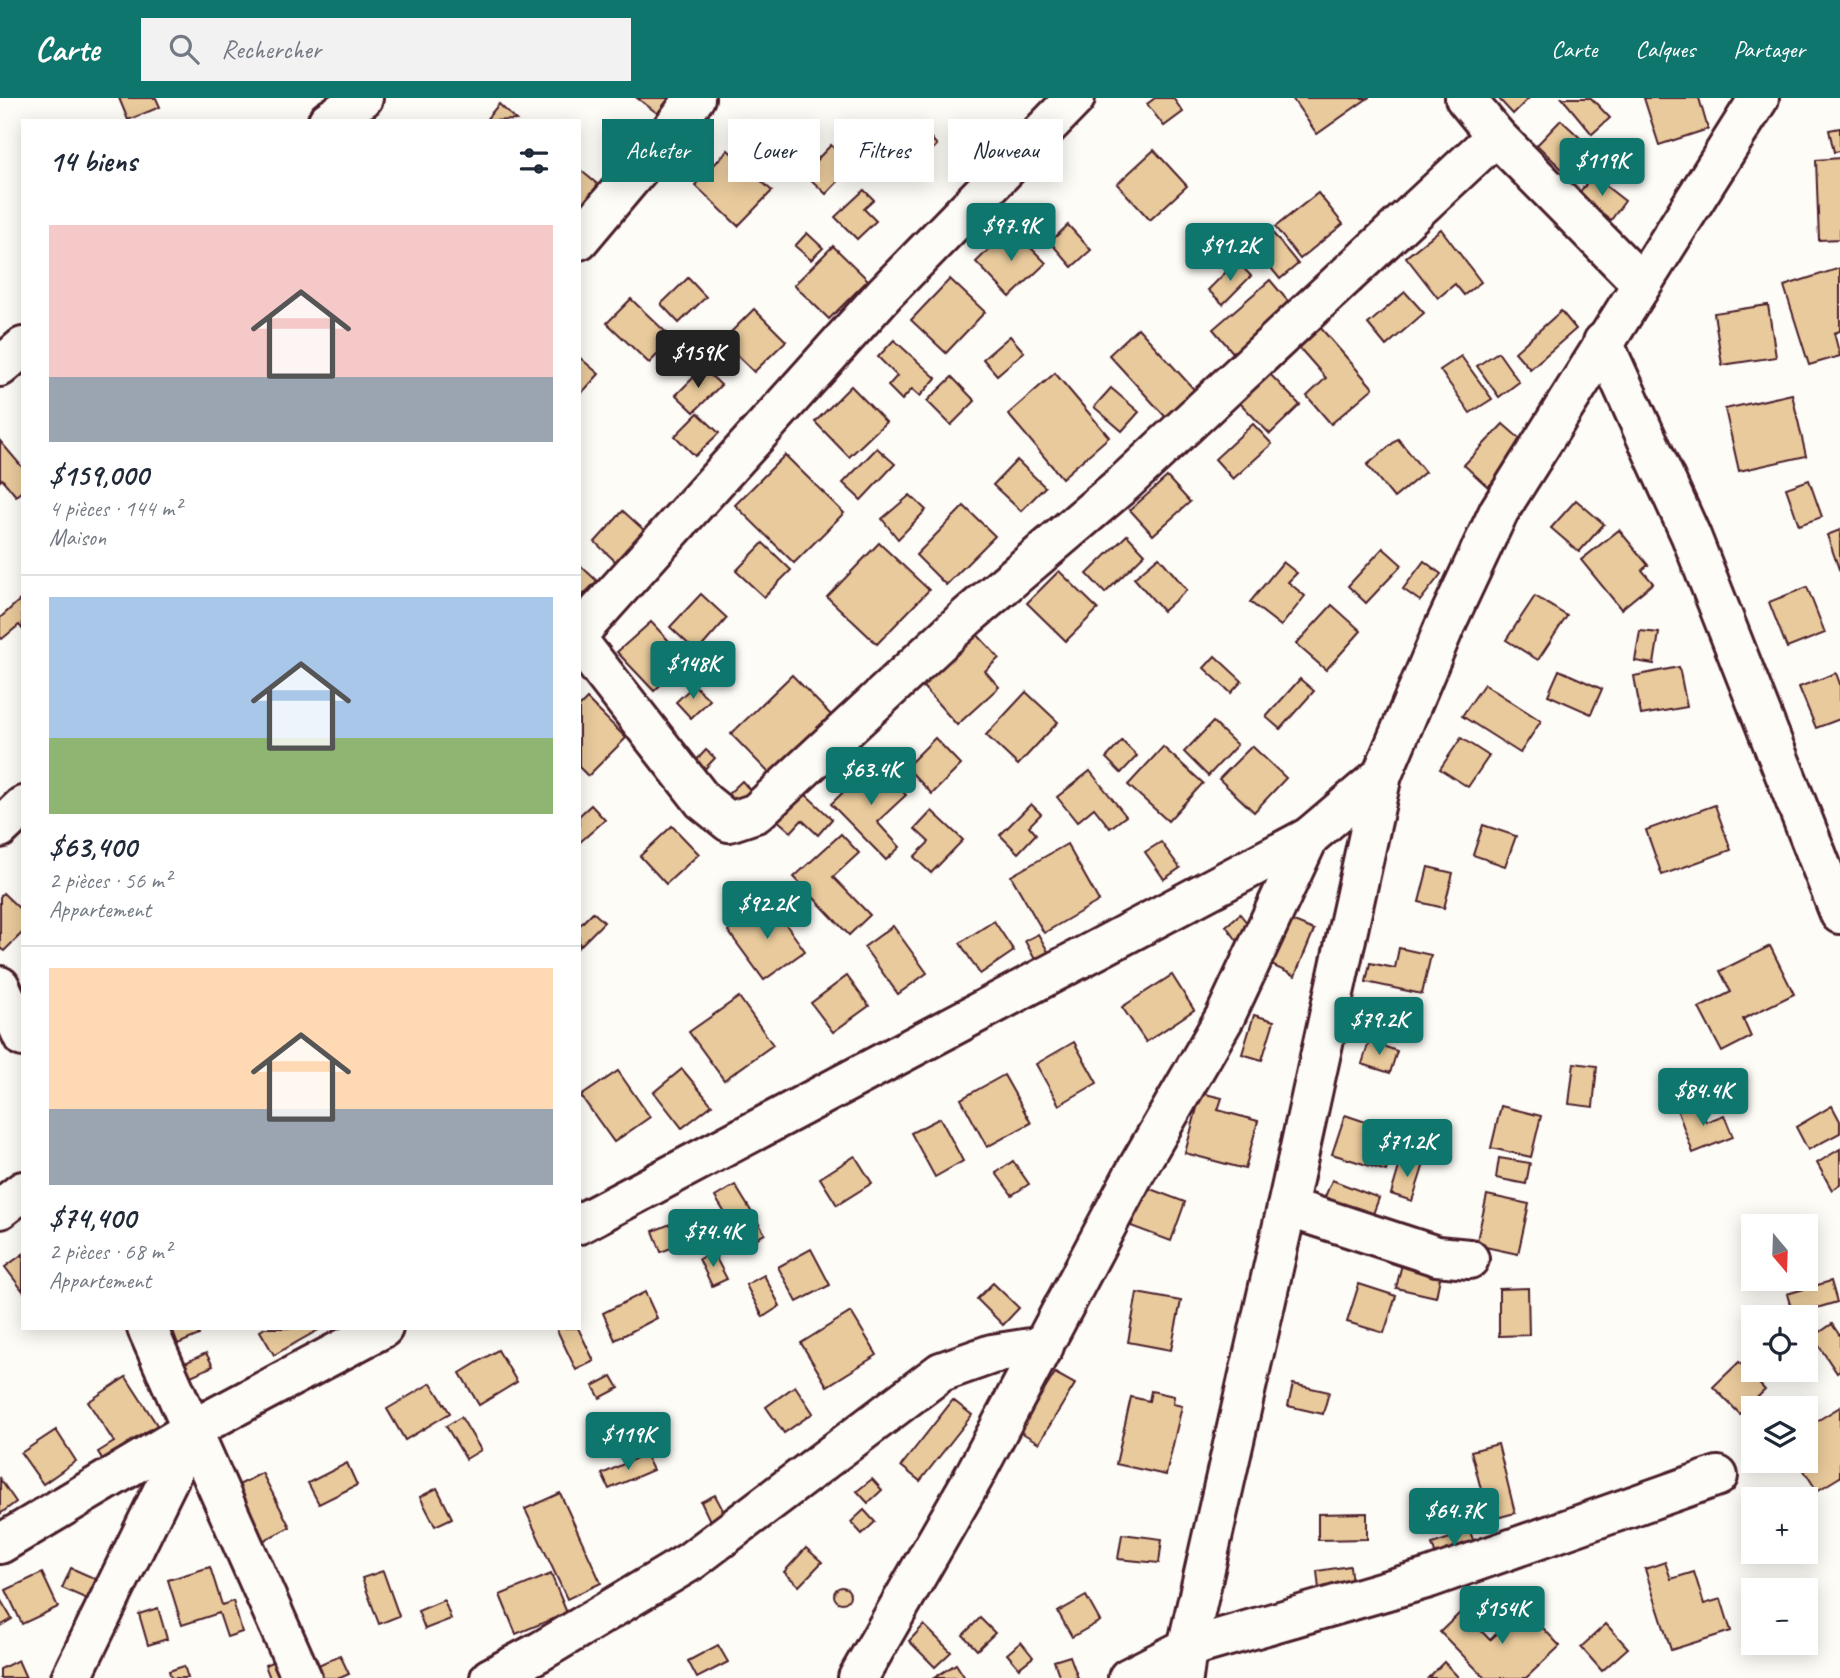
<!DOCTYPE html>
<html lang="fr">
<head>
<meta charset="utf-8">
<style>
  :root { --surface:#fff; --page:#f2f2f3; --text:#1f2937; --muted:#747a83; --line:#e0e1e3; --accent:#0f766e }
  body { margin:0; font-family:Caveat,sans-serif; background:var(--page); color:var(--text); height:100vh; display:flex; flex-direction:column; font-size:26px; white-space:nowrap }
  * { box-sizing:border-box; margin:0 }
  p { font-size:23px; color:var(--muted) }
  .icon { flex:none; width:38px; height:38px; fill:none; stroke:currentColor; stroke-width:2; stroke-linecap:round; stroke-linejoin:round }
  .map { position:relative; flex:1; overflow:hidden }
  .sheet { position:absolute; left:21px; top:21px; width:560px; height:1211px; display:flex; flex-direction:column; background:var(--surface); border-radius:0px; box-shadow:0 4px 18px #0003 }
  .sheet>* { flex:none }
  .hud { position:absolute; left:602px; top:21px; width:665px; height:63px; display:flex; gap:14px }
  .needle { width:46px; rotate:161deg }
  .fabs { position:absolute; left:1741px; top:1116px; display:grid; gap:14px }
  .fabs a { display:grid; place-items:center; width:77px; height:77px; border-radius:0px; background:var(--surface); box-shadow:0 4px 18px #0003; font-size:35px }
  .price { position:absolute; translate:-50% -60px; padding:0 16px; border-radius:7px; background:var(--accent); color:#fff; font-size:23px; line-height:46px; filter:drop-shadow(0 2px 4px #0008) }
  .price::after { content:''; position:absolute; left:50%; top:42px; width:21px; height:16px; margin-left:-10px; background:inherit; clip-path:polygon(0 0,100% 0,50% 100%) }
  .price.on { background:#222; color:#fff }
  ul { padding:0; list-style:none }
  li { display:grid; align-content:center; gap:14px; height:371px; padding:0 28px }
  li+li { border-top:2px solid var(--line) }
  li span { display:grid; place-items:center; height:217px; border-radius:0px; color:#555 }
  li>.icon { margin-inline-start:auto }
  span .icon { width:126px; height:126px; fill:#fffc; stroke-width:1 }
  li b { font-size:30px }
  h2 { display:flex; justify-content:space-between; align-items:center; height:84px; padding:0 28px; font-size:30px }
  .pill { padding:0 24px; border-radius:0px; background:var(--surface); box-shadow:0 4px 18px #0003; font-size:24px; line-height:63px }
  .pill.on { background:var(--accent); color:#fff }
  header { display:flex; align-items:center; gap:42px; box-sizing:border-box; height:98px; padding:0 35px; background:var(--accent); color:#fff }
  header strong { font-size:33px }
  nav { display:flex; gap:38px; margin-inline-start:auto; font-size:24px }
  .search { width:490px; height:63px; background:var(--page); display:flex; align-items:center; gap:18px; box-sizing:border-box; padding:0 24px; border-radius:0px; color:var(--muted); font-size:26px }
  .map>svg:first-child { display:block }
  .building { fill:#e9ca9c; stroke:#4a1f2b; stroke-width:2 }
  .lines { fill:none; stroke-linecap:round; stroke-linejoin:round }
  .minor-casing { stroke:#4a1f2b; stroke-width:44 }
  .minor { stroke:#fdfcf7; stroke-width:38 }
</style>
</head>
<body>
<header>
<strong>Carte</strong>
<div class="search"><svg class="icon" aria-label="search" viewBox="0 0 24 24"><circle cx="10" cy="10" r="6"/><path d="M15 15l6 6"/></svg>Rechercher</div>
<nav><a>Carte</a><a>Calques</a><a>Partager</a></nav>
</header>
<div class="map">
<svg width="1840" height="1580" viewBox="0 0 1840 1580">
  <rect width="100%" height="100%" fill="#fdfcf7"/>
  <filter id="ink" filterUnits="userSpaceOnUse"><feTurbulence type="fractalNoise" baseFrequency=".0143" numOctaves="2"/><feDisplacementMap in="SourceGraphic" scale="14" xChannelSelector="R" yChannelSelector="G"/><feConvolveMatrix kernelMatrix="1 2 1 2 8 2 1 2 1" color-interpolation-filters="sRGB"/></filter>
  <g filter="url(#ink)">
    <g class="building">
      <polygon points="119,0 156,0 160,9 128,22"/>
      <polygon points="637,0 678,0 669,24"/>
      <polygon points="1155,0 1173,0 1183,14 1164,28 1147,6"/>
      <polygon points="1292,0 1368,0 1317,36"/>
      <polygon points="1498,0 1529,0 1513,16"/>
      <polygon points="1562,0 1591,0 1610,20 1592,36"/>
      <polygon points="1644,0 1699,0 1708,31 1659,47"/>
      <polygon points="499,6 516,22 485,23"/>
      <polygon points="1561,22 1593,52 1568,77 1537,47"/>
      <polygon points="922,30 937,47 926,58 931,64 922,71 917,66 899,81 883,64"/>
      <polygon points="1840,30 1840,53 1834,54 1829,32"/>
      <polygon points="831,47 853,68 826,96 804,75"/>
      <polygon points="728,52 772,93 738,128 695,87"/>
      <polygon points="1154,52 1187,88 1150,122 1117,86"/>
      <polygon points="1840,60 1840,141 1819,142 1816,62"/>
      <polygon points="579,71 601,89 586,106 579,100"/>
      <polygon points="1593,78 1625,103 1611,122 1578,96"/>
      <polygon points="864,92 874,102 864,111 876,123 857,141 835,119"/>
      <polygon points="1318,95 1343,126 1300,161 1275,129"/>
      <polygon points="1068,127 1091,152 1072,169 1050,144"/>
      <polygon points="1011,130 1046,165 1010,199 976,164"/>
      <polygon points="1441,131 1481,184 1464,197 1455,186 1438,200 1406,159"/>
      <polygon points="1271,133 1298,166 1280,181 1253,148"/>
      <polygon points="807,135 823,150 811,162 795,148"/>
      <polygon points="833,148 868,182 829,221 794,187"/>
      <polygon points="1237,163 1251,178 1223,206 1208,192"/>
      <polygon points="1840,170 1840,233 1834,235 1840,258 1809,267 1784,188"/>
      <polygon points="688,180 706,199 679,225 661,206"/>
      <polygon points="950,181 985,214 946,255 911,222"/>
      <polygon points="1270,182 1298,215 1241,264 1213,231"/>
      <polygon points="1405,194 1424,215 1386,248 1368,226"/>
      <polygon points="631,201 673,241 649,265 607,225"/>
      <polygon points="1768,207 1776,259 1722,267 1714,215"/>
      <polygon points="754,211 786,243 754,274 722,243"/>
      <polygon points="1561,213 1576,231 1530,271 1515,254"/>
      <polygon points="1319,228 1373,290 1331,326 1307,298 1326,280 1297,247"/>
      <polygon points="1138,230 1201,299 1172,326 1109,257"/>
      <polygon points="1010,238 1024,254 997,277 983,261"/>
      <polygon points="894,242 936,280 920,298 912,291 902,302 888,288 897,278 878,259"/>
      <polygon points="1498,254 1519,284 1499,299 1477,268"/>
      <polygon points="1461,258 1492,301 1470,315 1440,272"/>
      <polygon points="579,259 599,276 579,298"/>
      <polygon points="703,270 721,287 694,314 676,297"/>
      <polygon points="1265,271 1300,307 1270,336 1235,300"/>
      <polygon points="1055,275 1109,339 1062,380 1008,316"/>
      <polygon points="952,279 975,303 951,327 927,303"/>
      <polygon points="851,288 886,324 849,359 815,324"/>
      <polygon points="1111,290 1139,314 1122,333 1094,309"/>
      <polygon points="1792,296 1806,358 1739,373 1725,311"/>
      <polygon points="698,315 719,335 695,358 675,338"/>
      <polygon points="1253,326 1272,346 1233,381 1215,361"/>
      <polygon points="1503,326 1527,347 1488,389 1464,367"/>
      <polygon points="1398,341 1425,374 1394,400 1367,367"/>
      <polygon points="0,343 23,370 23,392 16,398 2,381 0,383"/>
      <polygon points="877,350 895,366 861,402 843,385"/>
      <polygon points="785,357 844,415 794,465 735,407"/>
      <polygon points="1017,362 1045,389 1021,413 993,387"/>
      <polygon points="1167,379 1190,404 1153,437 1130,412"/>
      <polygon points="1809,382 1822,419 1799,427 1786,390"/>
      <polygon points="910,397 926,412 898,441 882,421"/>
      <polygon points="1576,402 1604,426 1579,454 1551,430"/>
      <polygon points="964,408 995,438 946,487 916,457"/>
      <polygon points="623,413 645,433 616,464 595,444"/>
      <polygon points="1619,432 1648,467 1642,472 1653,485 1621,511 1581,462"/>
      <polygon points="1840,432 1840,474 1827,437"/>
      <polygon points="1127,437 1145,456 1105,495 1087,476"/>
      <polygon points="763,445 791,472 764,499 736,473"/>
      <polygon points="879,445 929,492 877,546 827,499"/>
      <polygon points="1383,450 1402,467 1366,505 1348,488"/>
      <polygon points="1159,459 1187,492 1163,513 1134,480"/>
      <polygon points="1424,463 1441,476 1420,503 1403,491"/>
      <polygon points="1283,464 1297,475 1288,484 1305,498 1281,528 1250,504"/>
      <polygon points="581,468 597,483 579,501 579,470"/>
      <polygon points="1059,473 1098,511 1066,543 1027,505"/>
      <polygon points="1807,489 1825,535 1787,550 1769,504"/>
      <polygon points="701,496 727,520 697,554 670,529"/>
      <polygon points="1535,498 1567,518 1538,562 1506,542"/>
      <polygon points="21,501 23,532 19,527 2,541 0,539 0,520"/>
      <polygon points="1332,507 1361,533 1326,572 1296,546"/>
      <polygon points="651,524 687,562 654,593 617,554"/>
      <polygon points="974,533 999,560 985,573 999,589 957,627 918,583"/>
      <polygon points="1640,533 1659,535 1654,566 1635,563"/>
      <polygon points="1215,558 1242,583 1231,595 1204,570"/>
      <polygon points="1679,569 1687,609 1641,617 1634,578"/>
      <polygon points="1559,572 1602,591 1591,616 1548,597"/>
      <polygon points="1836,575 1840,586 1840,621 1816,630 1799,589"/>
      <polygon points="792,577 831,617 770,676 731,636"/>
      <polygon points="1300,581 1314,593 1280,631 1266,619"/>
      <polygon points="1484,586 1541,623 1520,655 1462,618"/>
      <polygon points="694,587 710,602 691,620 676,604"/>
      <polygon points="1026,594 1058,624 1018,667 986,637"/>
      <polygon points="587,601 626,640 588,678 579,669 579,609"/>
      <polygon points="1213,624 1237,647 1208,678 1184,654"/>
      <polygon points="935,640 961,667 932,696 906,669"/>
      <polygon points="1461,640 1489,658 1468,689 1440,671"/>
      <polygon points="1122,643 1137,658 1121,675 1106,660"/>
      <polygon points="1252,648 1286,680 1254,714 1219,681"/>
      <polygon points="1163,649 1203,685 1168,723 1128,687"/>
      <polygon points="706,652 715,660 700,676 691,668"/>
      <polygon points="874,664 906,697 877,724 900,749 886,762 831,706"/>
      <polygon points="1090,673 1126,718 1110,730 1094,710 1077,724 1057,699"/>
      <polygon points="742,683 757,700 740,716 724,700"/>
      <polygon points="802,693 832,721 818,737 802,722 791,734 776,721"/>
      <polygon points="1031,706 1041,716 1029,728 1036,736 1018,755 1000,737"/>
      <polygon points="591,707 605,722 579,745 579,718"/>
      <polygon points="1715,707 1731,752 1662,777 1646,732"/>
      <polygon points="932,713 963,742 931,775 914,759 929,744 915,731"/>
      <polygon points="1483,727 1516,738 1505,768 1473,757"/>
      <polygon points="672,728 699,756 666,786 640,758"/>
      <polygon points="841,736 859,755 833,779 870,817 849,837 794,779"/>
      <polygon points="1161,744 1180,770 1164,781 1145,754"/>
      <polygon points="1067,746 1099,803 1044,835 1011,778"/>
      <polygon points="1428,769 1453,775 1444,810 1419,804"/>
      <polygon points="3,795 23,814 23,834 4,853 0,850 0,799"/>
      <polygon points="769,803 805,853 764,882 728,833"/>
      <polygon points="593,814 604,824 579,849 579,828"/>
      <polygon points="1240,816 1255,835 1240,846 1226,828"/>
      <polygon points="1284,820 1314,832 1295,878 1265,864"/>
      <polygon points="994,823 1014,853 980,876 960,845"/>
      <polygon points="893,828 927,875 898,896 864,849"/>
      <polygon points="1038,836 1053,862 1039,869 1025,843"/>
      <polygon points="1770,848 1794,896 1743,921 1751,939 1722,954 1699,910 1731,894 1720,873"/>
      <polygon points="1399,850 1431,857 1422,896 1366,884 1370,865 1395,870"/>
      <polygon points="1172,877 1194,912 1146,944 1122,909"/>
      <polygon points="847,878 869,908 833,934 811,905"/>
      <polygon points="739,899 773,947 724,982 689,934"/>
      <polygon points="1254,917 1274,923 1262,962 1242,956"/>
      <polygon points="1369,943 1397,953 1390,975 1362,966"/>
      <polygon points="1074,944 1097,985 1059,1007 1036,966"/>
      <polygon points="1574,965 1597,968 1593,1009 1569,1006"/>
      <polygon points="682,971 712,1007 682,1030 654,994"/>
      <polygon points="618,973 650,1019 614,1044 581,998"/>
      <polygon points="1004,977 1031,1025 987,1049 961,1001"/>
      <polygon points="1201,995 1222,1000 1218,1012 1258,1023 1245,1071 1185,1055"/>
      <polygon points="1699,1004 1706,1024 1724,1017 1733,1039 1693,1055 1677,1011"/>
      <polygon points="1501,1008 1541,1018 1531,1059 1491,1050"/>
      <polygon points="1832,1008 1840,1023 1840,1035 1808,1052 1796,1029"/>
      <polygon points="1345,1017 1398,1035 1386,1073 1332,1056"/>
      <polygon points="940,1020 963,1063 935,1079 911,1035"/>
      <polygon points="1840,1051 1840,1087 1832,1092 1817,1065"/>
      <polygon points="855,1058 872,1085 837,1107 820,1080"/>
      <polygon points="1402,1059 1424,1066 1412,1103 1391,1096"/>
      <polygon points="1499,1060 1530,1065 1526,1086 1496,1080"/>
      <polygon points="1013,1063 1029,1086 1012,1097 996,1075"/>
      <polygon points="1332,1082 1379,1100 1370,1124 1322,1106"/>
      <polygon points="735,1087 765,1136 745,1147 715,1099"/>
      <polygon points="1145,1089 1185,1104 1171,1143 1131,1128"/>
      <polygon points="1487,1097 1529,1106 1518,1156 1476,1147"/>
      <polygon points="685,1120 694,1141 661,1154 653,1133"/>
      <polygon points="811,1151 830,1187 797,1204 778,1169"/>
      <polygon points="713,1154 727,1181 712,1188 699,1161"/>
      <polygon points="23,1156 23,1193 5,1169"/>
      <polygon points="1402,1166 1441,1175 1436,1199 1396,1190"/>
      <polygon points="764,1177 780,1208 763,1219 746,1187"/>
      <polygon points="1831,1183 1837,1204 1793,1217 1787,1196"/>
      <polygon points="993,1185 1019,1210 1003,1227 977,1201"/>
      <polygon points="1359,1186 1396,1198 1384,1235 1347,1224"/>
      <polygon points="1528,1190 1529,1237 1499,1238 1499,1191"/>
      <polygon points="645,1194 657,1220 615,1242 603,1215"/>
      <polygon points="1137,1195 1181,1203 1171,1252 1128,1244"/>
      <polygon points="851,1214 877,1257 827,1288 801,1245"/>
      <polygon points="1832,1226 1840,1238 1840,1273 1837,1275 1813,1239"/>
      <polygon points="172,1230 196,1230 199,1237 178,1246"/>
      <polygon points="265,1230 319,1230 320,1231 274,1257 260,1233"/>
      <polygon points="556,1230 578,1230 594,1263 576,1272"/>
      <polygon points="498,1252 517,1284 479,1307 460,1275"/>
      <polygon points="206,1255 213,1268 191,1278 185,1265"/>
      <polygon points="1739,1264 1765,1292 1740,1316 1713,1289"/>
      <polygon points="1055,1275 1075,1286 1039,1345 1019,1333"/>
      <polygon points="612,1278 619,1290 600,1300 593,1288"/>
      <polygon points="126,1279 157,1327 125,1347 133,1360 111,1375 98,1354 114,1344 88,1304"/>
      <polygon points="431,1285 450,1315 405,1342 387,1311"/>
      <polygon points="1293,1286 1329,1294 1323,1316 1288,1308"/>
      <polygon points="795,1288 813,1315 784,1335 766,1309"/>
      <polygon points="1151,1293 1174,1298 1173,1306 1182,1308 1166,1377 1116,1366 1131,1299 1149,1303"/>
      <polygon points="1803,1300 1817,1323 1840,1309 1840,1379 1817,1393 1798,1363 1806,1363 1806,1311 1785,1311"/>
      <polygon points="953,1302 972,1317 920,1383 901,1368"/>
      <polygon points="461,1319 481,1352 466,1361 446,1328"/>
      <polygon points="56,1332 76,1363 43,1386 21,1355"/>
      <polygon points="1498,1346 1515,1415 1489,1422 1471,1353"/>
      <polygon points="645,1356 653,1372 609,1391 602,1376"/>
      <polygon points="347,1365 357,1387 319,1406 308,1385"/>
      <polygon points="262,1375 290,1429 257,1446 229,1392"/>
      <polygon points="0,1381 16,1404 0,1416"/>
      <polygon points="872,1381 882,1392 868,1405 857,1393"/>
      <polygon points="437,1390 452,1420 435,1428 420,1399"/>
      <polygon points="560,1395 601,1485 567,1501 525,1411"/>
      <polygon points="715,1397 727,1420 712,1427 701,1404"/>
      <polygon points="864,1412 875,1424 862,1436 851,1424"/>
      <polygon points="1367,1415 1367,1441 1318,1442 1318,1416"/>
      <polygon points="1470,1433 1477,1454 1439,1467 1432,1446"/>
      <polygon points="1122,1436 1162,1441 1159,1465 1118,1461"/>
      <polygon points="806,1450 822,1464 799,1488 784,1474"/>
      <polygon points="1665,1464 1671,1481 1694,1474 1704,1506 1721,1501 1731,1533 1671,1552 1645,1471"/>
      <polygon points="1350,1468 1352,1486 1319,1491 1317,1473"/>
      <polygon points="210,1469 222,1507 233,1503 242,1534 227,1539 219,1515 182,1527 168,1482"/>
      <polygon points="71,1470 96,1481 87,1501 62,1490"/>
      <polygon points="383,1473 399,1518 379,1526 362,1480"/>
      <polygon points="42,1475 58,1509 22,1526 6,1492"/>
      <polygon points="551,1476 567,1515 516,1536 500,1497"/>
      <circle cx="842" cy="1497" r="8"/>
      <polygon points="1086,1498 1100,1523 1072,1539 1058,1514"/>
      <polygon points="0,1501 12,1521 0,1528"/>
      <polygon points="444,1502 451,1521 425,1531 418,1513"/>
      <polygon points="158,1510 167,1541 148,1547 139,1516"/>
      <polygon points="1524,1510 1560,1548 1526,1580 1485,1580 1440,1534 1462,1513 1490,1542"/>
      <polygon points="980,1520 995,1535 977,1552 963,1537"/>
      <polygon points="1606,1526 1628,1550 1602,1573 1581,1549"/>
      <polygon points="924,1527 951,1554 935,1569 909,1543"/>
      <polygon points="1021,1544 1033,1559 1019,1570 1007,1556"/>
      <polygon points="718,1547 728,1564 697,1580 688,1563"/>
      <polygon points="340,1557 349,1576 340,1580 316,1580 312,1570"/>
      <polygon points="1070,1558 1078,1580 1060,1580 1054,1563"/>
      <polygon points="278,1561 286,1580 270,1580 265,1567"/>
      <polygon points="18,1562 26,1580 0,1580 0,1571"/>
      <polygon points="1444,1564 1459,1580 1428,1580"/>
      <polygon points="956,1566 965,1580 934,1580"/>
      <polygon points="184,1568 188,1580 171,1580 169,1573"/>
    </g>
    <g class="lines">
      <defs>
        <g id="minor">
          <polyline points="1465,0 1496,38 1641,185"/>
          <polyline points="328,23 363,0"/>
          <polyline points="579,142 669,35 695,0"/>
          <polyline points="1603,244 1691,438 1840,816"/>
          <polyline points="0,269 23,249"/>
          <polyline points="579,535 885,195 1075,0"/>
          <polyline points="579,544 703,703 729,724 756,715 968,518 1123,386 1496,38"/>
          <polyline points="0,730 23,708"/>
          <polyline points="0,888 23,939"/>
          <polyline points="1287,1109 1437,1158 1469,1161"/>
          <polyline points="0,1111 23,1093"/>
          <polyline points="579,1126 1309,739 1382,677"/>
          <polyline points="147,1230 302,1580"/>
          <polyline points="0,1446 193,1331 383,1230"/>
          <polyline points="71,1580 193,1331"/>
          <polyline points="490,1580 541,1553 691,1463 941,1274 992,1256 1044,1248"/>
          <polyline points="858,1580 973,1380 1133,1078 1225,919 1309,739"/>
          <polyline points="1128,1580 1187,1550 1429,1480 1718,1378"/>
          <polyline points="1183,1580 1187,1550 1287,1109 1382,677 1444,530 1499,413 1759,0"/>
        </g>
      </defs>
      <use href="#minor" class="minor-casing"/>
      <use href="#minor" class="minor"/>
    </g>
  </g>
</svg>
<div class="fabs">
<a><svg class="needle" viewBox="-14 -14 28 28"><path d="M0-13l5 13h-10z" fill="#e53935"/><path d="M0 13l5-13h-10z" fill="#747a83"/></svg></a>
<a><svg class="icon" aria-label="locate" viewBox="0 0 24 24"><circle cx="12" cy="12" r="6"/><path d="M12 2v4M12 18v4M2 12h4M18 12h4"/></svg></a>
<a><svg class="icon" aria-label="layers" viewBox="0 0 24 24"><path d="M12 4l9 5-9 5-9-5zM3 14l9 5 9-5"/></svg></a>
<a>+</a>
<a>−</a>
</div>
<b class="price" style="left:1602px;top:100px">$119K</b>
<b class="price" style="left:1011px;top:165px">$97.9K</b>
<b class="price" style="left:1230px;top:185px">$91.2K</b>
<b class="price on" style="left:698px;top:292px">$159K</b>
<b class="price" style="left:693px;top:603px">$148K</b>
<b class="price" style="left:871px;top:709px">$63.4K</b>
<b class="price" style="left:767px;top:843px">$92.2K</b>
<b class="price" style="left:1379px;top:959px">$79.2K</b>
<b class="price" style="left:1703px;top:1030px">$84.4K</b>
<b class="price" style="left:1407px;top:1081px">$71.2K</b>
<b class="price" style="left:713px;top:1171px">$74.4K</b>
<b class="price" style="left:628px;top:1374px">$119K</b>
<b class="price" style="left:1454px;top:1450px">$64.7K</b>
<b class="price" style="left:1502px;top:1548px">$154K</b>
<div class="hud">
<a class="pill on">Acheter</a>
<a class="pill">Louer</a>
<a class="pill">Filtres</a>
<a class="pill">Nouveau</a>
</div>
<section class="sheet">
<h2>14 biens<svg class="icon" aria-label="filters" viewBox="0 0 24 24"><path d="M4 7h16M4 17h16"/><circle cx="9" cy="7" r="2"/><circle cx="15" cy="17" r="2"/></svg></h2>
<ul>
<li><span style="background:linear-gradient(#f6c9c9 70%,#9aa5b1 0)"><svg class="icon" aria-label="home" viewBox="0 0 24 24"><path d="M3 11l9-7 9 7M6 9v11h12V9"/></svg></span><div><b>$159,000</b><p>4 pièces · 144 m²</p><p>Maison</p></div></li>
<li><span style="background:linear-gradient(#a9c7e8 65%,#8fb573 0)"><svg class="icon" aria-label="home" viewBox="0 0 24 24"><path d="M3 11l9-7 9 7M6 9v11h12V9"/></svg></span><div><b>$63,400</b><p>2 pièces · 56 m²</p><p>Appartement</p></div></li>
<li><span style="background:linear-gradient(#ffd9b3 65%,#9aa5b1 0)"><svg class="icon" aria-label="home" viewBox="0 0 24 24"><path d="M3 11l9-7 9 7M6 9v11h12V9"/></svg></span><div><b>$74,400</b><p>2 pièces · 68 m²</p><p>Appartement</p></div></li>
</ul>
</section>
</div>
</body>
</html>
